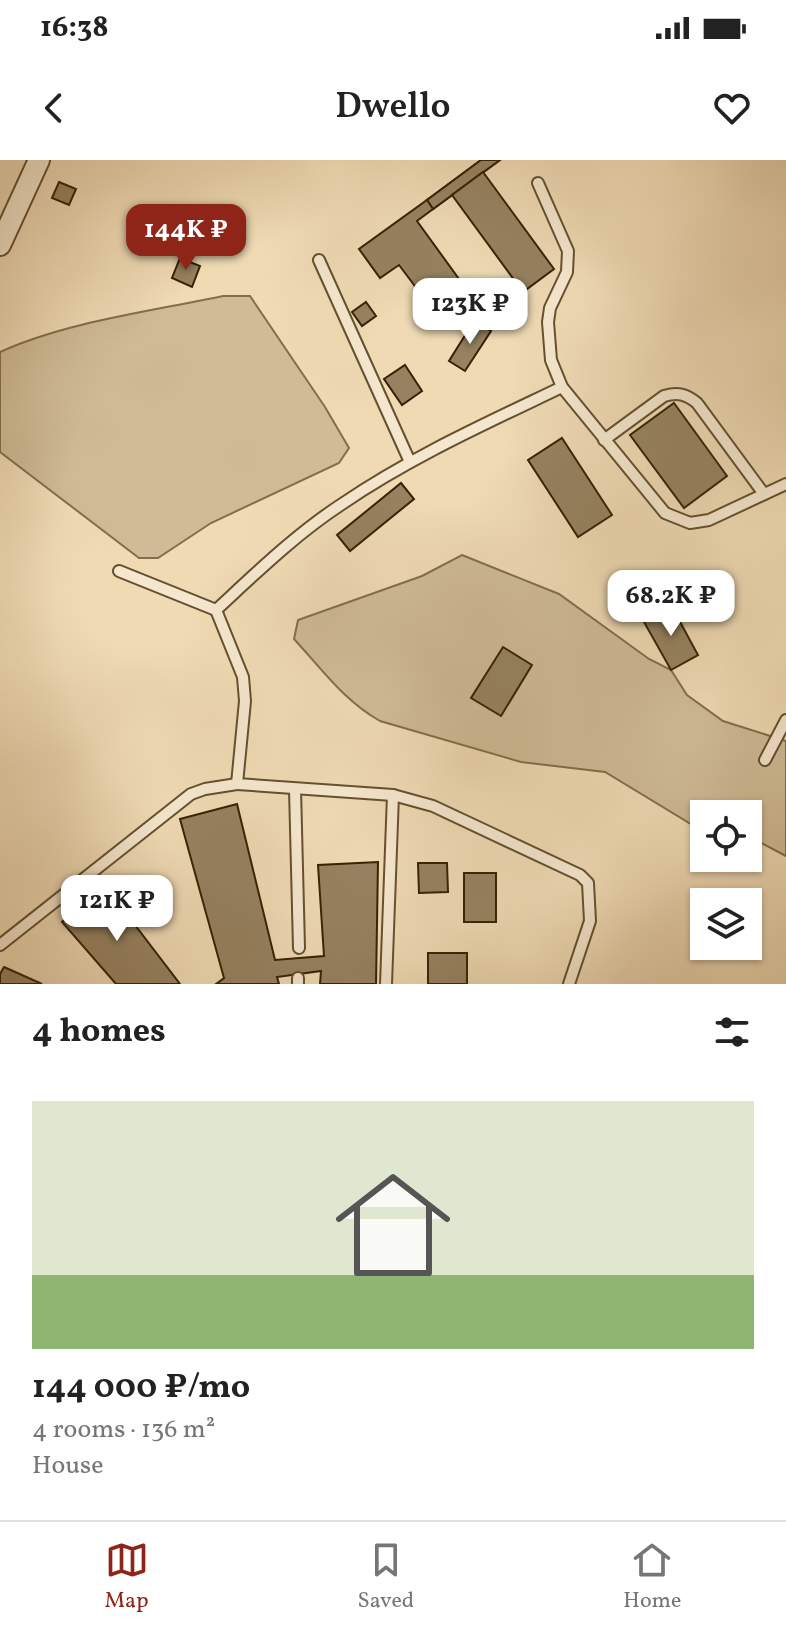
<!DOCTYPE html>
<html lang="en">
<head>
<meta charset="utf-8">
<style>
  :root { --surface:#fff; --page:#f2f2f2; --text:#222; --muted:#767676; --line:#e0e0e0; --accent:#8f2418 }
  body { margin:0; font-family:Vollkorn,serif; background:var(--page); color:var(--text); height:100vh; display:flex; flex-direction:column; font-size:30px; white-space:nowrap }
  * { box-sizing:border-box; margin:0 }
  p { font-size:26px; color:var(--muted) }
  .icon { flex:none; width:44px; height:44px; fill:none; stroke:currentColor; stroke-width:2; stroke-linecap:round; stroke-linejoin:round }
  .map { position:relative; height:824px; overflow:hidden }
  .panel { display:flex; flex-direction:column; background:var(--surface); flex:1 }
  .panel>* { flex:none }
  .fabs { position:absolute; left:690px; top:640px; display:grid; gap:16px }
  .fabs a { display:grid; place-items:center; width:72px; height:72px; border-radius:0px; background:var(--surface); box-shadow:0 2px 6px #0004; font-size:40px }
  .price { position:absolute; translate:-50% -68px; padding:0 18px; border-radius:16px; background:#fff; color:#222; font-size:26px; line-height:52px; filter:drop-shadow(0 2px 4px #0008) }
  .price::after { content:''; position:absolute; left:50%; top:48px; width:24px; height:18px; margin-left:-12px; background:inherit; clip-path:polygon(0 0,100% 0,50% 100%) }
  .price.active { background:var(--accent); color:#fff }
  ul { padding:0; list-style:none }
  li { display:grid; align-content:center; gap:16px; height:424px; padding:0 32px }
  li span { display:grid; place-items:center; height:248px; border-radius:0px; color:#555 }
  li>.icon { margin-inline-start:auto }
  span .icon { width:144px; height:144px; fill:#fffc; stroke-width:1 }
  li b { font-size:34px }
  h2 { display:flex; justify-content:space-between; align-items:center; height:96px; padding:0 32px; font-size:34px }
  .status { display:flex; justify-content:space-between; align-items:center; height:56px; padding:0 40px; background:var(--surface); direction:ltr }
  .status svg { height:22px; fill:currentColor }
  header { display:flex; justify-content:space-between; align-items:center; height:104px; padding:0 32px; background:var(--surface); font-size:36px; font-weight:600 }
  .tabs { display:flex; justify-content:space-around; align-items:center; height:112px; border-top:2px solid var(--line); background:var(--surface); font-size:22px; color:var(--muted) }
  .tabs a { display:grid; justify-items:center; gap:4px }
  .tabs .active { color:var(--accent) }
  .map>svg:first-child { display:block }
  .green { fill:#cfbb96; stroke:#826e4d; stroke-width:2 }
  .building { fill:#968260; stroke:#352204; stroke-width:2 }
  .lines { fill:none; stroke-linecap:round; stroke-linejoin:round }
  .service-casing { stroke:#645030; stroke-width:14 }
  .minor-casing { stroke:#645030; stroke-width:24 }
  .service { stroke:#f5e7ce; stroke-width:10 }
  .minor { stroke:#f5e7ce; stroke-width:20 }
</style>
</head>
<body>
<div class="status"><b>16:38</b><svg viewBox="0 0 49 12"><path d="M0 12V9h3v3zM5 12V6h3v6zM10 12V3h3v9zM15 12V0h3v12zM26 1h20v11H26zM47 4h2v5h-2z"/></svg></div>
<header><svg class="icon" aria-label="back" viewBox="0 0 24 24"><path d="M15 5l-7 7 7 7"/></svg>Dwello<svg class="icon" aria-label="heart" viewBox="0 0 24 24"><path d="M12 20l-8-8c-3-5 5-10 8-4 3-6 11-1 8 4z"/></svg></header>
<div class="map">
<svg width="786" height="824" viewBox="0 0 786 824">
  <rect width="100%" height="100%" fill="#efdab4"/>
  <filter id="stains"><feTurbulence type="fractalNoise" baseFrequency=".0025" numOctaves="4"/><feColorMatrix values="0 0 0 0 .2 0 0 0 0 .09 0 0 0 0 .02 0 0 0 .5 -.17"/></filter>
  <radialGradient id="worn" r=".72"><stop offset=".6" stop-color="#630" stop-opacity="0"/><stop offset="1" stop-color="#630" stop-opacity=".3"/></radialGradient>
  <g class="green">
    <path d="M223,136H250L325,247L349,288L339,303L211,363L158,398H139L0,292V192C66,162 152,151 223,136Z"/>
    <path d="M462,395L559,434L649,499L671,510L687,535L723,561L786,581V696L748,676V654H704V672L605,612L521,602L380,561C344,541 321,508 294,479L298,460L422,416Z"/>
  </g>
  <g class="building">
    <polygon points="481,0 500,0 433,49 427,40"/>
    <polygon points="481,0 500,0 433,49 427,40"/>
    <polygon points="483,12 554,109 523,132 452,35"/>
    <polygon points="59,22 76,29 69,45 52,38"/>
    <polygon points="427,40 433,49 417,61 459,119 427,142 399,105 380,118 359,89"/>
    <polygon points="180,98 200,106 192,127 172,118"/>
    <polygon points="366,142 376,156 362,166 352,152"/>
    <polygon points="474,161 491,171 465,211 449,201"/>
    <polygon points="405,205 422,231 402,245 384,219"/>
    <polygon points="674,243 727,316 684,348 630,275"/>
    <polygon points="562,278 612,355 578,377 528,300"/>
    <polygon points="401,323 414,339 350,391 337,375"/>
    <polygon points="672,447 698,495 671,510 644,462"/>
    <polygon points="503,487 532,505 501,556 471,538"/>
    <polygon points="237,644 275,800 324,796 318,705 378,702 376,824 320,824 321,811 277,817 279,824 216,824 224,818 180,659"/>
    <polygon points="418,703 447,703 448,732 419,733"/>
    <rect x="464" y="713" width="32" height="49"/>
    <polygon points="106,727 180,824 116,824 62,762"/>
    <rect x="428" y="793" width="39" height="31"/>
    <polygon points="4,807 42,824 0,824 0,814"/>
  </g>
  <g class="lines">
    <defs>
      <g id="service">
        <polyline points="538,23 568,91 567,112 550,148 548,162 551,200 562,227 665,353 690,363 709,360 786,324"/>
        <polyline points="319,100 410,302"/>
        <path d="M604,280L664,236C678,232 686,234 697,243L764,334"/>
        <path d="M119,411L216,450C256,413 296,374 342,344C411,297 487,263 562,227"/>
        <polyline points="216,450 243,517 245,541 237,624 393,635 433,646 580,715 588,723 590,761 569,824"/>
        <polyline points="765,600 786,560"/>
        <polyline points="295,629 299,788"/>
        <polyline points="0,785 191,634 205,629 237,624"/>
        <polyline points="298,824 298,818"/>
        <polyline points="386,824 393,635"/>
      </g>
      <polyline id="minor" points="0,85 39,0"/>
    </defs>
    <use href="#service" class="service-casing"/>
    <use href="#minor" class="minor-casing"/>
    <use href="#service" class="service"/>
    <use href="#minor" class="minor"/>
  </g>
  <rect width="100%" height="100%" filter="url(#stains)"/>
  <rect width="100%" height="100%" fill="url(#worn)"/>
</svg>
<div class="fabs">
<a><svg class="icon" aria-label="locate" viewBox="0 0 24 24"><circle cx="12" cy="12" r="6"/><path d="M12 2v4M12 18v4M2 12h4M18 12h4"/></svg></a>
<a><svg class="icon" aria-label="layers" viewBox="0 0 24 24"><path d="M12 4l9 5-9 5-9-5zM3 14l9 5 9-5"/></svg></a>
</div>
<b class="price active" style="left:186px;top:112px">144K ₽</b>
<b class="price" style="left:470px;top:186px">123K ₽</b>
<b class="price" style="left:671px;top:478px">68.2K ₽</b>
<b class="price" style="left:117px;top:783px">121K ₽</b>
</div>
<section class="panel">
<h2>4 homes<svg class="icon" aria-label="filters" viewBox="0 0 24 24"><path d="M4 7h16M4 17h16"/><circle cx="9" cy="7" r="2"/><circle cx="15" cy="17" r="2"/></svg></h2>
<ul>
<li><span style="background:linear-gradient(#dfe7d0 70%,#8fb573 0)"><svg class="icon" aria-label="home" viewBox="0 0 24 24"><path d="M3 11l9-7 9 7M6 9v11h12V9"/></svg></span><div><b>144 000 ₽/mo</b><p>4 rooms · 136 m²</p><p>House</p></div></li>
</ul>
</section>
<nav class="tabs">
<a class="active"><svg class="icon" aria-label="map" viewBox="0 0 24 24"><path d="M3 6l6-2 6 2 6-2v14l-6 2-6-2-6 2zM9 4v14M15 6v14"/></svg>Map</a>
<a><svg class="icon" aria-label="saved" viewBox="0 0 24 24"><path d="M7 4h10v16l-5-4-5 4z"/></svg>Saved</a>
<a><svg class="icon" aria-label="home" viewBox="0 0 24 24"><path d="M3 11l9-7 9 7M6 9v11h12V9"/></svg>Home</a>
</nav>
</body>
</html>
